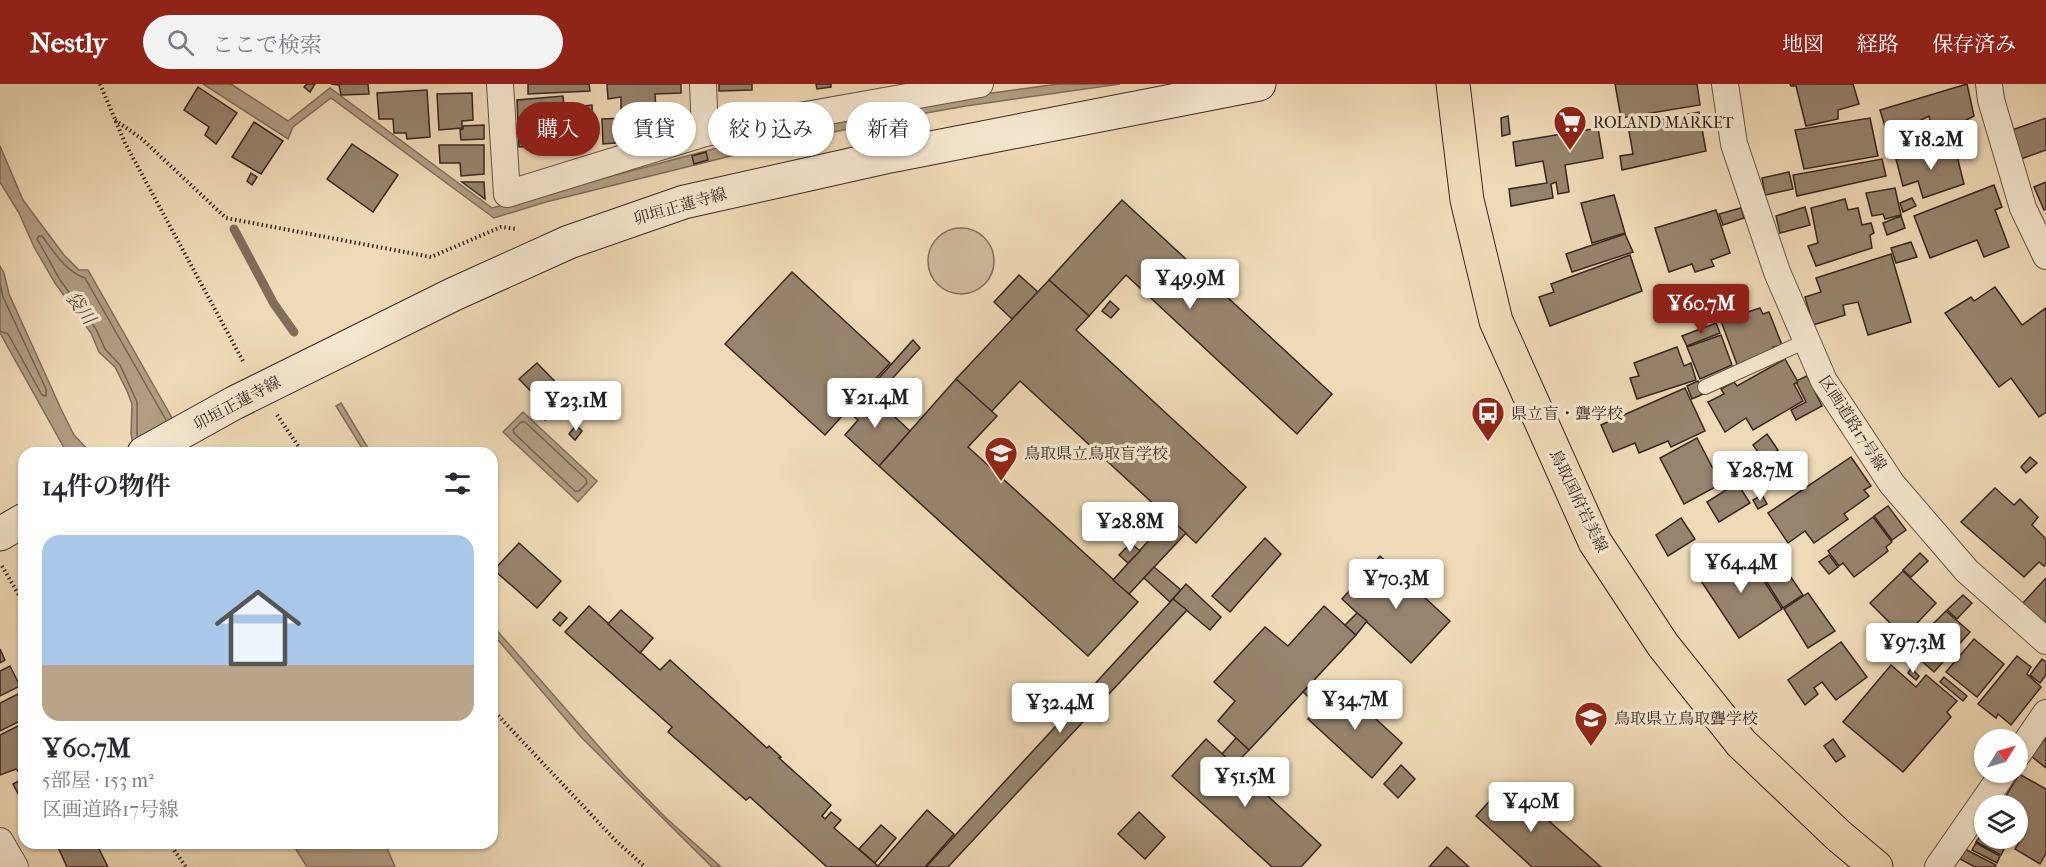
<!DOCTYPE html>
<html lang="ja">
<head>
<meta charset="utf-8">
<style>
  :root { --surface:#fff; --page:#f2f2f3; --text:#2b2b33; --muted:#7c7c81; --line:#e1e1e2; --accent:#8f2418 }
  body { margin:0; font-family:"IM FELL French Canon","Noto Serif JP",serif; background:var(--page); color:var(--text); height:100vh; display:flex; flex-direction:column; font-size:22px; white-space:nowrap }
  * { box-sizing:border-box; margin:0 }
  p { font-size:20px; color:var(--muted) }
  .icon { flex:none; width:33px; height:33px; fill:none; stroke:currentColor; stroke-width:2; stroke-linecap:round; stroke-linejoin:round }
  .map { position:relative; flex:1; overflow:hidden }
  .drawer { position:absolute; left:18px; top:363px; width:480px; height:402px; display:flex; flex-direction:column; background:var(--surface); border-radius:18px; box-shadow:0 2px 4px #0004 }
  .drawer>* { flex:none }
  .banner { position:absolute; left:516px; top:18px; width:570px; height:54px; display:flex; gap:12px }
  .needle { width:39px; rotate:53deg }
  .tools { position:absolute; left:1974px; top:645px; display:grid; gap:12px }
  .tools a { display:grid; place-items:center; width:54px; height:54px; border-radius:50%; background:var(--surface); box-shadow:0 2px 4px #0004; font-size:30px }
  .price { position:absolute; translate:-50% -51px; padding:0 14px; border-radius:6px; background:#fff; color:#222; font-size:20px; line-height:39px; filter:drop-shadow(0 2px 3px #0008) }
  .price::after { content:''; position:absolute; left:50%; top:36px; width:18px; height:14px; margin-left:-9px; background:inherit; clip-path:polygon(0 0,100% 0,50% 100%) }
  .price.current { background:var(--accent); color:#fff }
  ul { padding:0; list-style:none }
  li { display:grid; align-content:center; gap:12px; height:318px; padding:0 24px }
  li+li { border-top:2px solid var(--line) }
  li span { display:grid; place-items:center; height:186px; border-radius:18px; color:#555 }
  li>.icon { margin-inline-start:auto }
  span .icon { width:108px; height:108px; fill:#fffc; stroke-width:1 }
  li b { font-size:26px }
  h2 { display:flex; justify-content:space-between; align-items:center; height:72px; padding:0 24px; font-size:26px }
  .chip { padding:0 21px; border-radius:27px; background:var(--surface); box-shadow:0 2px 4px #0004; font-size:21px; line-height:54px }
  .chip.current { background:var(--accent); color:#fff }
  header { display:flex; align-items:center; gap:36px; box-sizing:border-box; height:84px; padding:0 30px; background:var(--accent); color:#fff }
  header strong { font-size:28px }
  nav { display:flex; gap:33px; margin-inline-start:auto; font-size:21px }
  .search { width:420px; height:54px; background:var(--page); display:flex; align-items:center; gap:15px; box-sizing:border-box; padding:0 21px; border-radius:33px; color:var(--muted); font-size:22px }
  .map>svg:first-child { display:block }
  .green { fill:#d0bb9d; stroke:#84705e; stroke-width:1.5 }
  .water { fill:#b19d83; stroke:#816d5b; stroke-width:1.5 }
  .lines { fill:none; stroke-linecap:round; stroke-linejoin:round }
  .shore { stroke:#746251; stroke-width:1.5 }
  .stream { stroke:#816d5b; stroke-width:9 }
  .building { fill:#97846e; stroke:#38261f; stroke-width:1.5 }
  .lane-casing { stroke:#665345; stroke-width:16 }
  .street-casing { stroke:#665345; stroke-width:28 }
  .secondary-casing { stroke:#38261f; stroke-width:35 }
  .primary-casing { stroke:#38261f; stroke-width:35 }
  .path { stroke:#38261f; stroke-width:4; stroke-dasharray:1.5 3; stroke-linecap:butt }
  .lane { stroke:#f5e7d0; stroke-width:14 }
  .street { stroke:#f5e7d0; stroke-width:26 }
  .secondary { stroke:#f5e7d0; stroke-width:33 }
  .primary { stroke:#efdab7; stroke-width:33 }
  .labels { text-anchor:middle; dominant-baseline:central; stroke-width:6; stroke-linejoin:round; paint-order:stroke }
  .poi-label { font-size:16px; fill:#38261f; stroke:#f5e7d0; text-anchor:start }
  .street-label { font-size:16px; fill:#38261f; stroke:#f5e7d0 }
  .water-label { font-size:18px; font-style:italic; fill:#5c4a3d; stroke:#f5e7d0 }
</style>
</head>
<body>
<header>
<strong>Nestly</strong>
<div class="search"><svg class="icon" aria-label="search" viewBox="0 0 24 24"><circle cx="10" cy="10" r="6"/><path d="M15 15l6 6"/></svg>ここで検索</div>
<nav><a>地図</a><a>経路</a><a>保存済み</a></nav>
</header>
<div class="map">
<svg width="2046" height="783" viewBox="0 0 2046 783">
  <rect width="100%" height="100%" fill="#efdab7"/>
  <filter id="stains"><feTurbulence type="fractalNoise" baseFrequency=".00333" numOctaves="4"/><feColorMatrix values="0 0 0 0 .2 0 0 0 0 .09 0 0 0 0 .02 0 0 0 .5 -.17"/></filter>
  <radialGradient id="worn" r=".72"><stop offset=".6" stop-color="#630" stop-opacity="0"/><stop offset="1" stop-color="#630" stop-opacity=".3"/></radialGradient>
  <circle class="green" cx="961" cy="177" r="33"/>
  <g class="water">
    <polygon points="203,0 231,0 288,37 330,4 492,124 732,60 905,24 963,13 1058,0 1120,0 966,22 892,35 763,64 546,118 494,134 331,14 293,43 288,55"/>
    <polygon points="0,62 23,116 64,171 79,186 88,186 192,369 134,369 131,349 132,320 127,307 115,283 99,268 91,249 55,199 34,163 19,129 0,98"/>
    <polygon points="0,182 4,189 9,210 61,325 74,351 91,369 67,369 0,249"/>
    <polygon points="341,319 371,369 365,369 336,322"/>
    <polygon points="523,328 597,397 578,418 503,348"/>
    <polygon points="492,541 623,690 666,734 721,783 712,783 581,653 492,549"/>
    <polygon points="292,759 385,759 395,783 307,783"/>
  </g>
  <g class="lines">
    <g class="shore">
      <polyline points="0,199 3,213 46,305 46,312 42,311 8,250 0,247"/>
      <polygon points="521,338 525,338 586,395 587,399 579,407 575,407 514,349 513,346"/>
      <path d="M137,352V318L120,281L105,265L96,245L60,196L40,160L37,155L39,152H42C54,168 66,188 85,194L166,336"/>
    </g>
    <polyline class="stream" points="234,145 274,220 294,248"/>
  </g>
  <g class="building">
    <polygon points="307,0 315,0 310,8 304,3"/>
    <polygon points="331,0 368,0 369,10 341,11 339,1"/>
    <polygon points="528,0 589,0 590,7 528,10"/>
    <polygon points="607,0 681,0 681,9 655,10 656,25 621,28 621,13 608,15"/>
    <polygon points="719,0 752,0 752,6 719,7"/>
    <polygon points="816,0 831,0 831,3 817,5"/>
    <polygon points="1615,0 1697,0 1700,21 1621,34"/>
    <polygon points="1790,0 1853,0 1859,20 1838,26 1838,35 1806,42 1796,2 1791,2"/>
    <polygon points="1967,0 1974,32 1964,37 1964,39 1942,45 1940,41 1932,43 1929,32 1915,39 1919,57 1892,66 1880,26"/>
    <polygon points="198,3 237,29 216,60 205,51 209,43 184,26"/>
    <polygon points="427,6 430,53 407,55 406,49 394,49 393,35 379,35 377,9"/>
    <polygon points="472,9 473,36 462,37 462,44 439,46 437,10"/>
    <polygon points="563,12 566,42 556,43 557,61 519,63 517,16"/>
    <polygon points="592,21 593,53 578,55 575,23"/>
    <polygon points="1699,28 1706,67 1622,86 1620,72 1633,70 1628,41"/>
    <polygon points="1508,32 1510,50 1502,52 1501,34"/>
    <polygon points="626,34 628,58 603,60 602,35"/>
    <polygon points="1870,34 1878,72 1804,85 1795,46"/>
    <polygon points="2046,34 2046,66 2021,75 2012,46"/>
    <polygon points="254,38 283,57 261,90 232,73"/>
    <polygon points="484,41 484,55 461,56 460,46 463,45 463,42"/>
    <polygon points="1598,44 1603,74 1565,81 1569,108 1558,110 1556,98 1551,100 1553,114 1511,122 1509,105 1547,99 1543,77 1516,82 1513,58"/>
    <polygon points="352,60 398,91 373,128 327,95"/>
    <polygon points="439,61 484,61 484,90 461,92 460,79 440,79"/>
    <polygon points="1946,61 1950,73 1957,72 1964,100 1923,114 1918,97 1903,102 1896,75"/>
    <polygon points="706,68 708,76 694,80 692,72"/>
    <polygon points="1882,75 1886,92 1797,112 1793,91"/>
    <polygon points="1789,88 1793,105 1765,111 1762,94"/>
    <polygon points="251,89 257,93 252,101 247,97"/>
    <polygon points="462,98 484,98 485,115"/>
    <polygon points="2046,98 2046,125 2044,126 2034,103"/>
    <polygon points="1994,101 2002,123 1995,126 2009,163 1984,173 1977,156 1930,174 1914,132"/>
    <polygon points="1895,104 1901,131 1885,135 1883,130 1872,132 1866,109"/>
    <polygon points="1614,111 1625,149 1592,159 1581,119"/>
    <polygon points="1912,114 1916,122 1903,128 1900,119"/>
    <polygon points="1845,115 1848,126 1858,124 1862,141 1871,139 1874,149 1870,151 1872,164 1816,182 1808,162 1818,159 1811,124"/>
    <polygon points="1122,116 1332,310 1297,350 1126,191 1089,232 1049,196"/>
    <polygon points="1805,123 1810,141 1780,149 1776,132"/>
    <polygon points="1741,124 1744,134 1723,141 1719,130"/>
    <polygon points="1716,126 1730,169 1711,176 1714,182 1695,188 1692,180 1669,188 1655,144"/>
    <polygon points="1901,132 1905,144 1887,151 1883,139"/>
    <polygon points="1625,150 1633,168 1572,188 1566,170"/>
    <polygon points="1911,158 1917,173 1896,179 1891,164"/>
    <polygon points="1891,170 1911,238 1868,251 1858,218 1843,221 1845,231 1813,241 1805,213 1821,208 1816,194"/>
    <polygon points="1630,171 1642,207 1550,242 1539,213 1554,208 1551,200"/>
    <polygon points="792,188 890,279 825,351 725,260"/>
    <polygon points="1019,191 1038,208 1012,235 994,218"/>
    <polygon points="1049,196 1089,232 1076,246 1246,403 1196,459 1020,297 991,328 956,295"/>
    <polygon points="1995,203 2022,241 2046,224 2046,328 2039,333 2011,294 1999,303 1945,229 1971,213 1974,217"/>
    <polygon points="1110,217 1119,225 1111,234 1102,227"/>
    <polygon points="1760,224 1763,230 1769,228 1782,261 1773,263 1775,266 1738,283 1721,237"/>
    <polygon points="1716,239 1720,249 1687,262 1682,252"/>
    <polygon points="1721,251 1732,281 1700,295 1687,263"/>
    <polygon points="913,256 920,264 880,308 872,302"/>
    <polygon points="1677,263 1684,282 1691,279 1696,296 1637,315 1630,294 1639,292 1634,279"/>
    <polygon points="1785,275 1798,298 1794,300 1803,317 1753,346 1746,334 1725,348 1708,318 1724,310 1721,305 1734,298 1737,302"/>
    <polygon points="537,279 576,319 558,335 519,295"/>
    <polygon points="1807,292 1822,322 1796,336 1791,326 1806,318 1797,300 1798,296"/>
    <polygon points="956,295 997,332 968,363 1138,518 1088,572 879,382"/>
    <polygon points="1698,297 1703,310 1692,315 1687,302"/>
    <polygon points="1685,304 1705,347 1671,363 1668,357 1639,369 1635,359 1613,368 1601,341"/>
    <polygon points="866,306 910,347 879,382 845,351 858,336 847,327"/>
    <polygon points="537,323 548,330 545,336 534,327"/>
    <polygon points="576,341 582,347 575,356 569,350"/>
    <polygon points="1767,350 1778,366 1763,375 1753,361"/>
    <polygon points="1697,354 1721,400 1684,420 1660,374"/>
    <polygon points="1851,373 1871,402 1864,406 1869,412 1844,430 1848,435 1814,459 1805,447 1788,459 1768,429"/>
    <polygon points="2030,373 2037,379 2026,389 2021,383"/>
    <polygon points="1737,399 1750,419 1719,438 1707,418"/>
    <polygon points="1995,404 2014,421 2020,415 2038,433 2032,441 2046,455 2046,480 2044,482 2039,478 2024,493 1961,438"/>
    <polygon points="1762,411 1767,420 1758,425 1753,416"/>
    <polygon points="1888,422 1906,446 1892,456 1874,432"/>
    <polygon points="1873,433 1892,458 1886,463 1888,467 1854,493 1843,479 1839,482 1828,467"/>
    <polygon points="1169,434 1186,449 1129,510 1113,496"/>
    <polygon points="1681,434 1695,455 1668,472 1656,451"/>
    <polygon points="1265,454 1281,470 1230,528 1212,512"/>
    <polygon points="519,459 561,497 537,524 494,486"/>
    <polygon points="1131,459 1140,467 1128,479 1119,471"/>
    <polygon points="1737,466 1744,474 1748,472 1782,525 1739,554 1701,497 1723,483 1720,477"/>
    <polygon points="1920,469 1928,477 1911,493 1903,486"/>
    <polygon points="1829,471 1838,483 1829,490 1819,478"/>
    <polygon points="1380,472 1450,537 1411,579 1342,515"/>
    <polygon points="1776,480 1780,486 1784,483 1803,511 1783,524 1761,489"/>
    <polygon points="1154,483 1181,506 1170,518 1144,494"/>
    <polygon points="1903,487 1936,519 1904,553 1870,519"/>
    <polygon points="2046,494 2046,541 2022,520"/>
    <polygon points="1186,500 1221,533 1210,546 1173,515"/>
    <polygon points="1808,509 1835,547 1808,564 1784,525"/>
    <polygon points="1963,511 1972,519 1957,535 1947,526"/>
    <polygon points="1173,515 1187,526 948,783 926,783"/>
    <polygon points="589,522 660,586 670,576 767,664 769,662 781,673 779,674 831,721 822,732 825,735 831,728 841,736 834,744 878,782 877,783 827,783 750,713 746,716 668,648 672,643 565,548"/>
    <polygon points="1324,522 1356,551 1249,666 1218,637 1235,617 1214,598 1265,543 1288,562"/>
    <polygon points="621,526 653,554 640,569 608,540"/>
    <polygon points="1946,527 1970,548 1934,588 1908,565"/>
    <polygon points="560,528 567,534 560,542 553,536"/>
    <polygon points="1357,529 1367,537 1356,551 1345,541"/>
    <polygon points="1896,552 1900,556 1893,564 1888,560"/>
    <polygon points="1974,555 2004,580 1977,613 1946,588"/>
    <polygon points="1841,558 1867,593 1836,616 1822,598 1814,604 1818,610 1805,621 1788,596"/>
    <polygon points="0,565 5,576 0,579"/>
    <polygon points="2017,572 2031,583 2027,590 2041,603 2011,641 1998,630 1996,634 1978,620"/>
    <polygon points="2042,575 2046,578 2046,591 2040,599 2030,591"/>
    <polygon points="1891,581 1916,603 1926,591 1957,617 1947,628 1951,633 1903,688 1843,638"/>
    <polygon points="10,582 20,602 0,612 0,587"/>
    <polygon points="1911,584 1919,592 1916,596 1908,589"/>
    <polygon points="1944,593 1967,612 1963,617 1940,598"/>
    <polygon points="1312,598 1327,613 1319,623 1303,608"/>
    <polygon points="1339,601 1402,659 1372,694 1308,635"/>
    <polygon points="24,607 24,635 0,647 0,619"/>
    <polygon points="24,639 24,684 18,687 16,685 0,691 0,651"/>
    <polygon points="1236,654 1249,666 1234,681 1222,670"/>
    <polygon points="2046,654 2046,684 2031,672"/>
    <polygon points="1206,655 1321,761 1301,783 1272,783 1172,692"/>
    <polygon points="1833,655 1845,672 1836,678 1824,662"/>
    <polygon points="1401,681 1415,695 1398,714 1384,700"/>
    <polygon points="2019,690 2046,705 2046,769 2040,780 2015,765 2021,755 2018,754 2018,722 2000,722"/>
    <polygon points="24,694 24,721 13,700"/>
    <polygon points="1506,699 1601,783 1532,783 1476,732"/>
    <polygon points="927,726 954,750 925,783 877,783"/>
    <polygon points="1139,728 1165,753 1145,775 1118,750"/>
    <polygon points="881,741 896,754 875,779 859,765"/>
    <polygon points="1980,752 2004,765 2001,771 1976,758"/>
    <polygon points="1990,754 2006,754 2010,757 2007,763"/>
    <polygon points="56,759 96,759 108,783 67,783"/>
    <polygon points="1976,759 2000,772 1997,779 1972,766"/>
    <polygon points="1447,763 1469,783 1429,783"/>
    <polygon points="1965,765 1996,781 1995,783 1975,783 1960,775"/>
  </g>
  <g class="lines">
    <defs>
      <polyline id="lane" points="1705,303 1806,257"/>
      <g id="street">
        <polyline points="500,0 507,110 705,49"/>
        <polyline points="703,0 705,49 980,0"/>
        <polyline points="1725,0 1734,60 1777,188 1824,297 1892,400 1967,487 2046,557"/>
        <polyline points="1989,0 1991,16 2023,124 2046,172"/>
        <polyline points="2018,670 2046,629"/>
        <polyline points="0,757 15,783"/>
        <polyline points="1938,783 2004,688"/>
      </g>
      <g id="secondary">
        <polyline points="144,369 234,319 454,210 569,158 684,118 890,72 1259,0"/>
        <polyline points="0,450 24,436"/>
      </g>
      <polyline id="primary" points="1453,0 1467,116 1496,237 1595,458 1663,561 1741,659 1839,752 1876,783"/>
    </defs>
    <use href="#lane" class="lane-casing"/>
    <use href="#street" class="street-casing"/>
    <use href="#secondary" class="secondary-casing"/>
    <use href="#primary" class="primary-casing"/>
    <g class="path">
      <polyline points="100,0 125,59 244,279"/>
      <polyline points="115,36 142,55 226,134 431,173 501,143 517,145"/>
      <polyline points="277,331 303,369"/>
      <polyline points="2,482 24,520"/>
      <polyline points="492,625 616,757 645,783"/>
      <polyline points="169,759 186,783"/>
    </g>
    <use href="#lane" class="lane"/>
    <use href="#street" class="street"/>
    <use href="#secondary" class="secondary"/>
    <use href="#primary" class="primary"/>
  </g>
  <defs>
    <symbol id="supermarket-pin" viewBox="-11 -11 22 30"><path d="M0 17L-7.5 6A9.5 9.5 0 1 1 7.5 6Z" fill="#8f2418" stroke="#f5e7d0"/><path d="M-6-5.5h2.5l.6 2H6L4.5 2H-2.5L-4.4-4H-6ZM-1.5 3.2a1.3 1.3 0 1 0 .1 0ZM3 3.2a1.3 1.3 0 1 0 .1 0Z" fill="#fff"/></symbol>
    <symbol id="bus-pin" viewBox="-11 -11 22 30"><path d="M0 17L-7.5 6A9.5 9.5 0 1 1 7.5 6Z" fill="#8f2418" stroke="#f5e7d0"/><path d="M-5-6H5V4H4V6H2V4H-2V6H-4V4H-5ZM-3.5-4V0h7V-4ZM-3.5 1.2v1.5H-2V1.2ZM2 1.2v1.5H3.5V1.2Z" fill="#fff"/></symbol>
    <symbol id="school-pin" viewBox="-11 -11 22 30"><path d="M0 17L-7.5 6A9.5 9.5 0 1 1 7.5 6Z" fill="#8f2418" stroke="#f5e7d0"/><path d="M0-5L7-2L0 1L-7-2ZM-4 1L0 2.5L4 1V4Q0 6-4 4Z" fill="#fff"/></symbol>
  </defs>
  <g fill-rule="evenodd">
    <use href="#supermarket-pin" x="1551" y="19" width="38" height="52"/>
    <use href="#bus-pin" x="1469" y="310" width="38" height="52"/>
    <use href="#school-pin" x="982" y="350" width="38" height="52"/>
    <use href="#school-pin" x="1572" y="615" width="38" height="52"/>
  </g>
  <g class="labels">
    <g class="poi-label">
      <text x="1593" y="38">ROLAND MARKET</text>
      <text x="1511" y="329">県立盲・聾学校</text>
      <text x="1024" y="369">鳥取県立鳥取盲学校</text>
      <text x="1614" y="634">鳥取県立鳥取聾学校</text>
    </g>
    <g class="street-label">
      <text transform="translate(680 122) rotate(-16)">卯垣正蓮寺線</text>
      <text transform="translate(237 319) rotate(-28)">卯垣正蓮寺線</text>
      <text transform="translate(1853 339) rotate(57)">区画道路17号線</text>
      <text transform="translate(1579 417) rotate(64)">鳥取国府岩美線</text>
    </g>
    <g class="water-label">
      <text transform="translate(80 224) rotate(53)">袋川</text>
    </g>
  </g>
  <rect width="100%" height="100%" filter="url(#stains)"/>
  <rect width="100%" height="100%" fill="url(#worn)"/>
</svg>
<div class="tools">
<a><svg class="needle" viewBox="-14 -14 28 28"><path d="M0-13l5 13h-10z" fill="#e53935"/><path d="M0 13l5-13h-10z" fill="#7c7c81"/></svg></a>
<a><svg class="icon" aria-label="layers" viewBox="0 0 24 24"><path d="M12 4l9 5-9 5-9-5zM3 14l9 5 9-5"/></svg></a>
</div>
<b class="price" style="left:1931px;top:87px">¥18.2M</b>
<b class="price" style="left:1190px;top:226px">¥49.9M</b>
<b class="price current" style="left:1701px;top:251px">¥60.7M</b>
<b class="price" style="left:875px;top:345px">¥21.4M</b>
<b class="price" style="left:576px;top:348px">¥23.1M</b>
<b class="price" style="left:1760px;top:418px">¥28.7M</b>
<b class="price" style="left:1130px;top:469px">¥28.8M</b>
<b class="price" style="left:1741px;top:510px">¥64.4M</b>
<b class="price" style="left:1396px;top:526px">¥70.3M</b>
<b class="price" style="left:1913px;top:590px">¥97.3M</b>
<b class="price" style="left:1355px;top:647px">¥34.7M</b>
<b class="price" style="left:1060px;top:650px">¥32.4M</b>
<b class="price" style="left:1245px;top:724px">¥51.5M</b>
<b class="price" style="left:1531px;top:749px">¥40M</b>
<div class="banner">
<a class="chip current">購入</a>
<a class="chip">賃貸</a>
<a class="chip">絞り込み</a>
<a class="chip">新着</a>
</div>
<section class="drawer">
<h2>14件の物件<svg class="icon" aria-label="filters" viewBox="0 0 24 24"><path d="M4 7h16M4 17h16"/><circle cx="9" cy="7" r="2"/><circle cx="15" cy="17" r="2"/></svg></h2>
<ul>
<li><span style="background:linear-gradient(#a9c7e8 70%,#b9a48a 0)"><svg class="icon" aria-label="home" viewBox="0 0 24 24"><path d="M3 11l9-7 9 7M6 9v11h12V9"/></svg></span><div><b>¥60.7M</b><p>5部屋 · 153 m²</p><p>区画道路17号線</p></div></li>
</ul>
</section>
</div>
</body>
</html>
